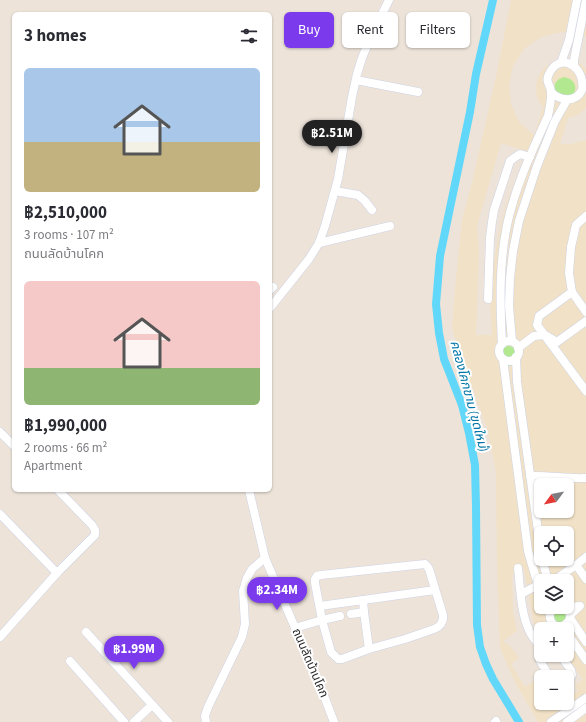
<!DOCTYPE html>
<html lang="en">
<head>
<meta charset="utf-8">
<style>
  :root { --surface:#fff; --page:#f7f7f7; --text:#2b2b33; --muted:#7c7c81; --accent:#7c3aed }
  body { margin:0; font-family:"Source Sans 3","Noto Sans Thai",sans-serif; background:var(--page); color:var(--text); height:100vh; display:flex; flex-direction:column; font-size:15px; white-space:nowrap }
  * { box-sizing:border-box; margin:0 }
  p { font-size:13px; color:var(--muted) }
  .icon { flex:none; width:22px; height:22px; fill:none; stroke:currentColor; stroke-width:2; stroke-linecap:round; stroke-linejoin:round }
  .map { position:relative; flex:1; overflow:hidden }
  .details { position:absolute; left:12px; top:12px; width:260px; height:480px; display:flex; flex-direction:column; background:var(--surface); border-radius:6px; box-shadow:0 1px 3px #0004 }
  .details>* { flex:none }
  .top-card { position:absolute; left:284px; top:12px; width:242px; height:36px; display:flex; gap:8px }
  .needle { width:26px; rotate:238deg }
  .tools { position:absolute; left:534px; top:478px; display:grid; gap:8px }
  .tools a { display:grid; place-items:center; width:40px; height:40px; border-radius:6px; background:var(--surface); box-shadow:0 1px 3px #0004; font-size:20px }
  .price { position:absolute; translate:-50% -34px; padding:0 9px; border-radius:14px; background:var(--accent); color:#fff; font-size:13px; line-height:26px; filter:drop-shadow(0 1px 2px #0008) }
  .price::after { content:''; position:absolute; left:50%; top:24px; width:12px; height:9px; margin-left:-6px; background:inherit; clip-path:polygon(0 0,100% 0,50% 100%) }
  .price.active { background:#222; color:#fff }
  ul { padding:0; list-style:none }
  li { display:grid; align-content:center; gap:8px; height:212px; padding:0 12px }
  li span { display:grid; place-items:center; height:124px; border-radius:6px; color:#555 }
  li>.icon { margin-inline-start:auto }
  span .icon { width:72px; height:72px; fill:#fffc; stroke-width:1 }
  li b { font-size:17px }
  h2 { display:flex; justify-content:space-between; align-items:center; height:48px; padding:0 12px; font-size:17px }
  .chip { padding:0 14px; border-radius:6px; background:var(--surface); box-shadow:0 1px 3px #0004; font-size:14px; line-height:36px }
  .chip.active { background:var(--accent); color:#fff }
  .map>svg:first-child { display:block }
  .education { fill:#f1e1c6; fill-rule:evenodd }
  .green { fill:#b2e990 }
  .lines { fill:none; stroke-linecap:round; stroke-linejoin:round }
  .canal { stroke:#61d8fa; stroke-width:8 }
  .minor-casing { stroke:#ced3e4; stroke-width:9 }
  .minor { stroke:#fff; stroke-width:8 }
  .labels { text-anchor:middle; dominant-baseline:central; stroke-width:4; stroke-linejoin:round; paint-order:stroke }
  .street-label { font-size:12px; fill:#292929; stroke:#fff }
  .water-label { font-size:13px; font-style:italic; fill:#0074a6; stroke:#fff }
</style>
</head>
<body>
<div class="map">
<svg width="586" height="722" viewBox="0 0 586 722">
  <rect width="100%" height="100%" fill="#ede3d9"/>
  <path class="education" d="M511,0H586V37L580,34L561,32L541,37L524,49L513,66L509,85L511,104L519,122L534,135L543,108L537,97L536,86L538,77L544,68L553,62L563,59L573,60L582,65L586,69V108L578,115L568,118L560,144H571L586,140V722H538L515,682L500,648L497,563L496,472L488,431L459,351L452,328L455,289L462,220L473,179L497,72ZM501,143L527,151L506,204L500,229L493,266L490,299L492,335H476L479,252L477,226ZM508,346L514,348L513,366L510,367H506L501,350ZM541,485H567V511H541ZM541,533H567V559H541ZM519,569H524L534,623L541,632V629H554L568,627L566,629H567V655H565L583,679L575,686L578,691L567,699V703H562L560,704L559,703H541V691L534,681L525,687L511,664L519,658L510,646L503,641L517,631L513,613L512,575L519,574ZM541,581H567V607H541Z"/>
  <g class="green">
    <path d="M564,77C575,79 578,87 573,96L556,95C553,86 554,80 564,77Z"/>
    <circle cx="508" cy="356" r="10"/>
    <polygon points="558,611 562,611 568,614 568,627 566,629 554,629 550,617 555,612"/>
  </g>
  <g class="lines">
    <polyline class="canal" points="493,0 476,74 470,112 440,256 436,304 439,333 444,359 462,405 469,433 475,465 476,506 477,625 480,647 486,664 493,679 519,722"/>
    <defs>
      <g id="minor">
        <polyline points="561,63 569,40 577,0"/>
        <polyline points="574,64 574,60 586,0"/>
        <polyline points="356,80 418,92"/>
        <polyline points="335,191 358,195 365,201 372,210"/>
        <polyline points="586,216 576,225 571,247 569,273 572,292 539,316 537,325 586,391"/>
        <polyline points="319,243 390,226"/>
        <polyline points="270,290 273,287"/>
        <polyline points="572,292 586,312"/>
        <polyline points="488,299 490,238 492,222 494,210 510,161 514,158 520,154 530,157"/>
        <polyline points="270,308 309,259 319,243 325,226 338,179 352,97 357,74 362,58 371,36 389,0"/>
        <polyline points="512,341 509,306 510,278 513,251 519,221 537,166 555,121 567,100"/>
        <circle cx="509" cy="351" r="10"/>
        <path d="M502,344C500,304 499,264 507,225C515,187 532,151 548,116C549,111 552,97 551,91C550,84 545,82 549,74C559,51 586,66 582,90C576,103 560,101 551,92"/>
        <polyline points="518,348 534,336 545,335 557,342 586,321"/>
        <polyline points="516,357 517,382 541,552"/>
        <polyline points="503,359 528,551 538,585 541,592"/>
        <polyline points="0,432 14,446"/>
        <path d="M530,476C549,475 567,479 586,478"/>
        <polyline points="249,490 265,558 321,688 334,722"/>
        <polyline points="0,514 57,573"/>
        <polyline points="542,559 548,581"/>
        <polygon points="425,564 427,566 429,569 443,615 443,619 441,624 438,627 434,629 405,639 369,649 342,659 338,659 331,652 322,620 315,583 315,579 317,576 321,575"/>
        <polyline points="576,565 586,557"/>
        <path d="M518,568C520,586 521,614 529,630C531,636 537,642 541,648"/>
        <polyline points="553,581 576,565 586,579"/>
        <polyline points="521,594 538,585"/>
        <polyline points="363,600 364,612 369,649"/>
        <polyline points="320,606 435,590"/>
        <path d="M554,607C551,610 549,613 550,618C553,636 582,621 565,607"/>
        <polyline points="567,607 580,606 570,615"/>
        <polyline points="351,614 364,612"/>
        <polyline points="570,618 586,642"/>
        <polyline points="295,628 322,620 340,616"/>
        <polyline points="86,632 168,722"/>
        <polyline points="567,633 586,660"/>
        <polyline points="0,637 57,573 95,535 95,530 92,525 58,490"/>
        <polyline points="542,655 540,661 550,677"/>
        <polyline points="560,655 571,670 572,675 571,677 567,680"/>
        <polyline points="70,661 124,722"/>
        <polyline points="134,722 152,705"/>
        <polyline points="206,722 205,716 208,707 242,637 245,624 243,591 247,578 252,569 265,558"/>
        <polyline points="495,722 496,721"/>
        <polyline points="551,722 586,698"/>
        <polyline points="567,722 586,708"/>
      </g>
    </defs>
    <use href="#minor" class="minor-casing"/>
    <use href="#minor" class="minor"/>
  </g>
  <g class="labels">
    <g class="street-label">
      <text transform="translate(310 663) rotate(67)">ถนนลัดบ้านโคก</text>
    </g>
    <g class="water-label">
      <text transform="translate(469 396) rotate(75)">คลองโคกขาม (ขุดใหม่)</text>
    </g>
  </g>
</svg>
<div class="tools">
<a><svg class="needle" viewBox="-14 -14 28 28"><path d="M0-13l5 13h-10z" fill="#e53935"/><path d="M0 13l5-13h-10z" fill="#7c7c81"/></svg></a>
<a><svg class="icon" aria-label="locate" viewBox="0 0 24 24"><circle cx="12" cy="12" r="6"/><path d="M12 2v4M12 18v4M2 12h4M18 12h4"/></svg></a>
<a><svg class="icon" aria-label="layers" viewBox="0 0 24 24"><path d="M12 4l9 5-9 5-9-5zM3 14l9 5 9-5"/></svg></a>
<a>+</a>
<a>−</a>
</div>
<b class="price active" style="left:332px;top:154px">฿2.51M</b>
<b class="price" style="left:277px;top:611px">฿2.34M</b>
<b class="price" style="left:134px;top:670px">฿1.99M</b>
<div class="top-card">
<a class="chip active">Buy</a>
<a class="chip">Rent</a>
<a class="chip">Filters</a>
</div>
<section class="details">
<h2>3 homes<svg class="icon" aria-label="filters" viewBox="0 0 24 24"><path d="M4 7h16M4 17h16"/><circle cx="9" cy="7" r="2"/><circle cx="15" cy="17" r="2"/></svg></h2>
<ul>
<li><span style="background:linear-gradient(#a9c7e8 60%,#c2b280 0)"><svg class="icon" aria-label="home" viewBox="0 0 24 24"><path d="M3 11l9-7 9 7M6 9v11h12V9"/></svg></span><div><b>฿2,510,000</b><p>3 rooms · 107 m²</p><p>ถนนลัดบ้านโคก</p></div></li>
<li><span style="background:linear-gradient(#f6c9c9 70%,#8fb573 0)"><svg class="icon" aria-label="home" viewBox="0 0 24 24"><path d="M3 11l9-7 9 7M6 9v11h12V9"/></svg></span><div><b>฿1,990,000</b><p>2 rooms · 66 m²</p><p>Apartment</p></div></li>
</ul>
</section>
</div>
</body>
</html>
